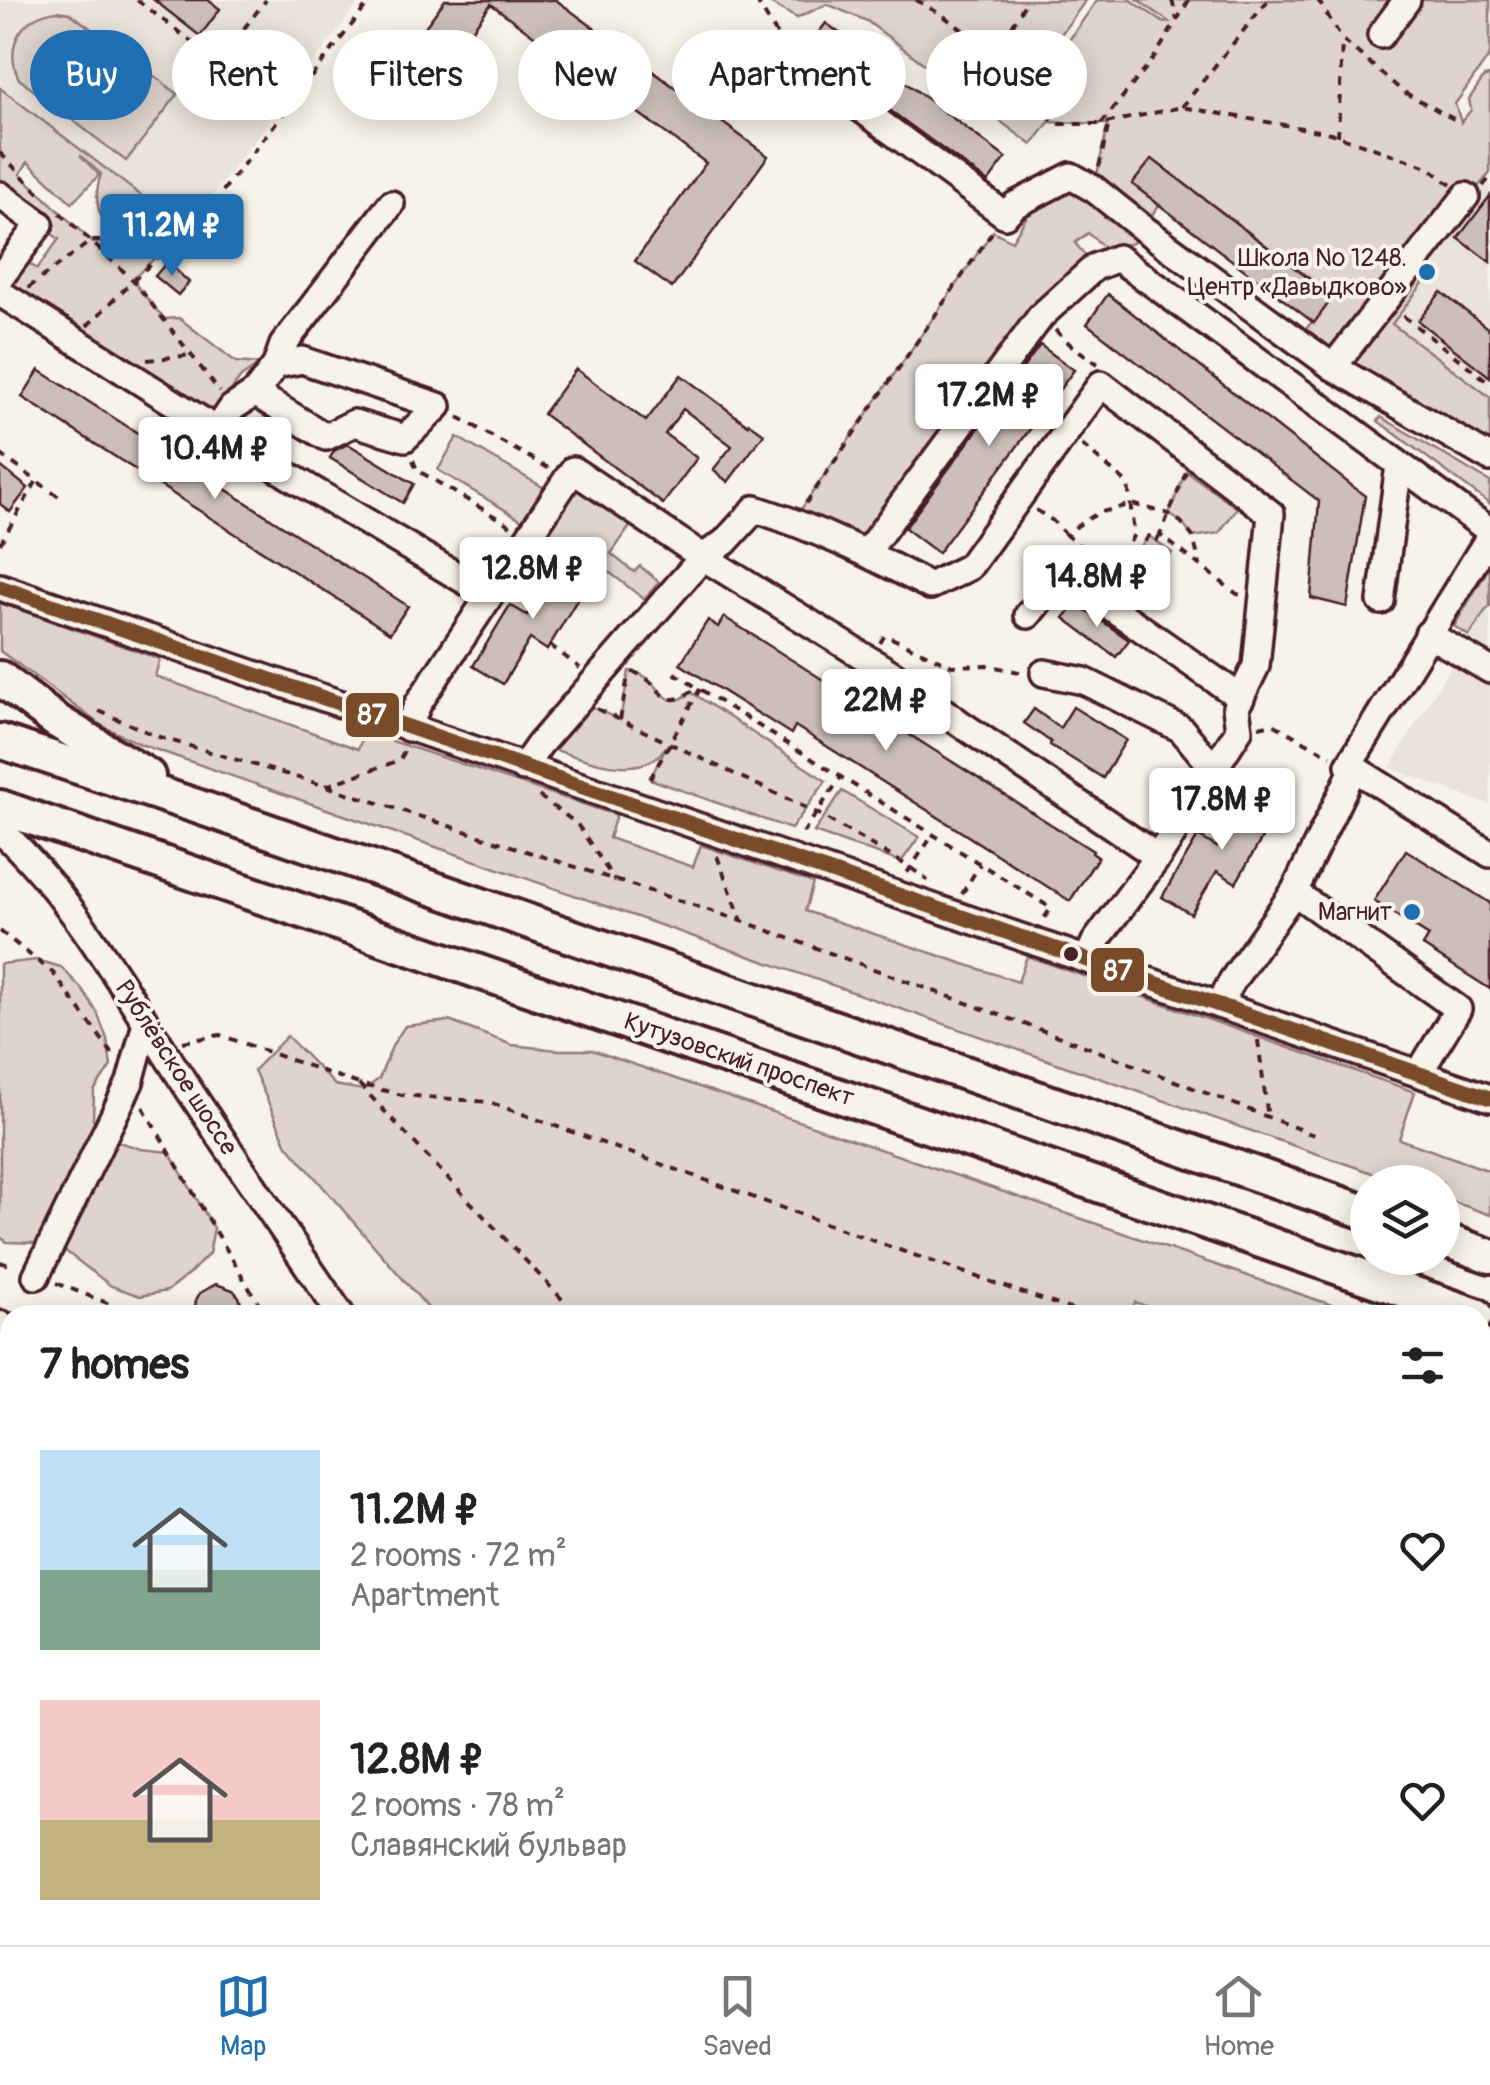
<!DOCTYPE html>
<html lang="en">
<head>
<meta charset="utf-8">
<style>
  :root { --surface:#fff; --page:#f6f6f6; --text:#222; --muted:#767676; --line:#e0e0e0; --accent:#1f6fb2 }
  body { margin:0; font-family:Pangolin,sans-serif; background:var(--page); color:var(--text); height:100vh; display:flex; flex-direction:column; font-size:38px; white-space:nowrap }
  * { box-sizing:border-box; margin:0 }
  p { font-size:32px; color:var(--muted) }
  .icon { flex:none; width:55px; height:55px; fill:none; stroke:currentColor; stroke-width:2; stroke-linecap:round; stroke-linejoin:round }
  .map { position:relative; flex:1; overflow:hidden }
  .sheet { position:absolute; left:0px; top:1305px; width:1490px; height:640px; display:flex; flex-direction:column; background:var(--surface); border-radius:30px 30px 0 0; box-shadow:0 5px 25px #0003 }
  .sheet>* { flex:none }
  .top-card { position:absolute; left:30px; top:30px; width:1430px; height:90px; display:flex; gap:20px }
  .tools { position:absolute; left:1350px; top:1165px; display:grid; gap:20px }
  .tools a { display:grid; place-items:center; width:110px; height:110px; border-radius:50%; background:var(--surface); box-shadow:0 5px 25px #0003; font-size:50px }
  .price { position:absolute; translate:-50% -85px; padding:0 22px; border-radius:10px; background:#fff; color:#222; font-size:32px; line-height:65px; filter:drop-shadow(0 2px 5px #0008) }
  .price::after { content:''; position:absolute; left:50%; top:60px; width:30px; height:22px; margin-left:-15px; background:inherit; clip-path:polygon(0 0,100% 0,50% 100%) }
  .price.current { background:var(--accent); color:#fff }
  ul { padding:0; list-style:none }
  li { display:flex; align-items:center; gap:30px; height:250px; padding:0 40px }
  li span { display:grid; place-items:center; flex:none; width:280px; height:200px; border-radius:0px; color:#555 }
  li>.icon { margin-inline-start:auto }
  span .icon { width:120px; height:120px; fill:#fffc; stroke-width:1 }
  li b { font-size:42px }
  h2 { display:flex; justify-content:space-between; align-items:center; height:120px; padding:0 40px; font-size:42px }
  .chip { padding:0 35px; border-radius:45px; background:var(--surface); box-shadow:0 5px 25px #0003; font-size:35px; line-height:90px }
  .chip.current { background:var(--accent); color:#fff }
  .dock { display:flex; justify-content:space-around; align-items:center; height:140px; border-top:2px solid var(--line); background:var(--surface); font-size:28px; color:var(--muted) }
  .dock a { display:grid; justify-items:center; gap:5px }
  .dock .current { color:var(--accent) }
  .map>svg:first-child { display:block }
  .built { fill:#eae3da }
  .green { fill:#ded4cc; stroke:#947a7c; stroke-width:2.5 }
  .building { fill:#ccbfb9; stroke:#4a1f2b; stroke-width:2.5 }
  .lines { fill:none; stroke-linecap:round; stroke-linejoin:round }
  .minor-casing { stroke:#4a1f2b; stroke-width:32 }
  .major-casing { stroke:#4a1f2b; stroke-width:40 }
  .path { stroke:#4a1f2b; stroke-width:4; stroke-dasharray:8 8; stroke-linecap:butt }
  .minor { stroke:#f7f3e8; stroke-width:25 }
  .major { stroke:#f7f3e8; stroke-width:32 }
  .bus-1-casing { stroke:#f7f3e8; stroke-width:22 }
  .bus-1 { stroke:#7a4b2a; stroke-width:15 }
  .poi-dot { fill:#1f6fb2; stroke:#f7f3e8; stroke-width:4 }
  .bus-dot { fill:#4a1f2b; stroke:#f7f3e8; stroke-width:4 }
  .labels { text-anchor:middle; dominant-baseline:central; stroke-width:8; stroke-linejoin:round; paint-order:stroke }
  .poi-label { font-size:25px; fill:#4a1f2b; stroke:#f7f3e8; text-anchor:end }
  .street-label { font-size:25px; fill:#4a1f2b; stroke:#f7f3e8 }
  .line-badge { stroke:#f7f3e8; stroke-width:4 }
  .badge-label { font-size:28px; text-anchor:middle; font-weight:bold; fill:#fff }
</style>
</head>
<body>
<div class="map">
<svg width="1490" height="1945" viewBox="0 0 1490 1945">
  <rect width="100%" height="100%" fill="#f7f3e8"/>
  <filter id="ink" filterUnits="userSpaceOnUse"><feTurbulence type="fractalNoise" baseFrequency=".01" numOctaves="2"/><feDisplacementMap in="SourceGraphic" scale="20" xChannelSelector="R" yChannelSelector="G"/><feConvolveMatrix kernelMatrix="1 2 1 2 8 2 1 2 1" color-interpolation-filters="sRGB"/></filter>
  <g filter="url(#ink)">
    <g class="built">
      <polygon points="0,0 361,0 186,230 0,88"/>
      <polygon points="1490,86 1490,451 1347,363"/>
      <polygon points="1485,610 1490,614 1490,805 1389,768"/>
    </g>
    <g class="green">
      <polygon points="764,0 1086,0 1051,48 1037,72 1047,72 1097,0 1131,0 1164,23 1169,22 1138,0 1490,0 1490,55 1455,104 1461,122 1471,110 1469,99 1484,77 1490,76 1490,173 1333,354 1302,334 1333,296 1152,159 1133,184 1159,205 1133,243 1106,249 1088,233 1075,243 1095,267 866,553 793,521 993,231 1012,241 1042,191 1094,188 1108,124 1049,122 1032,145 867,21 827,4 797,18"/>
      <path d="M58,11L70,13L178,94L126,161L19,79C3,46 22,14 58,11Z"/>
      <path d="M0,88L186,230L179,228L173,235C158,235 138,239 124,235C96,227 93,197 101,174L80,155L99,175L72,203L28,162L20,174L93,243L174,239L132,280L164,319L179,318L236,362L260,364L241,377L214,413L25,292L13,301L0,293L17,255L37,269L59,239L0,195Z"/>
      <polygon points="1421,266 1430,274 1392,324 1490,397 1490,451 1347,363"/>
      <polygon points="1381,417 1490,482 1490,504 1378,421"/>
      <polygon points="457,437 546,489 527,523 438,470"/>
      <polygon points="1186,471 1237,508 1219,533 1193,537 1181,522 1169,514"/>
      <polygon points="584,487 633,522 611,554 634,572 640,566 659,582 644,599 578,548 569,561 562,558 547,583 521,565 574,491"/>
      <polygon points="1149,536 1172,553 1135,602 1112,585"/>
      <polygon points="1490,566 1490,607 1485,611 1469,636 1454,626"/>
      <polygon points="0,603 160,659 155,676 358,749 365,732 616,815 609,838 693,867 701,845 813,883 805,911 1018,982 1027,956 1415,1092 1399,1139 1490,1171 1490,1215 1443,1198 1442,1182 1398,1182 140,744 102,726 0,651"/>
      <path d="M629,671C637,673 645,675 651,681C665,695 670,710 691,692L826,781L791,829L650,779L666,747C662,751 659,756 654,759C625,777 579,757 549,748L585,704L620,720Z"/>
      <polygon points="842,791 919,837 901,862 814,832"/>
      <polygon points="37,960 61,967 82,989 97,1012 107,1039 111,1066 94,1091 93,1120 112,1140 141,1149 169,1152 214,1228 209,1254 189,1274 167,1291 140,1296 111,1286 64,1250 36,1243 7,1242 0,1237 0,964"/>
      <polygon points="449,1021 512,1045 557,1050 592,1050 1361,1315 1169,1315 1135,1302 1130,1315 434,1315 287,1145 254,1070 287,1036 335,1085 363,1090 379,1079 393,1044 405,1026"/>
      <polygon points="1480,1355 1490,1358 1490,1492 1480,1489"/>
    </g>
    <g class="building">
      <polygon points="154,0 208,0 220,9 200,36"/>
      <polygon points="445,0 556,0 768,156 672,288 635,261 706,163 491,4 418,104 386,80"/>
      <polygon points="826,23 1006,158 988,182 806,49"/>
      <polygon points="1152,159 1333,297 1314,323 1132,184"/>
      <polygon points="1490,196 1490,262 1458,238"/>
      <polygon points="167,262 189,282 178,295 155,276"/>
      <polygon points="1441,292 1490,330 1490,377 1418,321"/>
      <polygon points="1108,294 1365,496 1347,607 1311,598 1319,501 1087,324"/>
      <polygon points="1040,345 1074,370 938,553 905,528"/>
      <polygon points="576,369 646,421 681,375 748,425 749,423 764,434 728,482 713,470 732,446 683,409 665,434 697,458 663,504 543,414"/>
      <polygon points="39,370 408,606 390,633 22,397"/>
      <polygon points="348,444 414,484 403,503 330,458 334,451"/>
      <polygon points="0,466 28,488 10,512 0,504"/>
      <polygon points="563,557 592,575 547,650 530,639 503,684 473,666 510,605 527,615"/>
      <polygon points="1076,603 1129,640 1116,657 1064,618"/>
      <polygon points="724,617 1093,851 1092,853 1098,857 1070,901 795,726 791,734 680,664 708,620 718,627"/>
      <polygon points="1073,707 1126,740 1103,778 1050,745 1051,742 1024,723 1034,709 1060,728"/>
      <polygon points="1251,790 1280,807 1236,883 1217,871 1191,914 1162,897 1198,836 1217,847"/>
      <polygon points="1406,850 1490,903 1490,989 1423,946 1429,936 1374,901"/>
      <polygon points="216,1284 233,1290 239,1297 242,1306 240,1315 194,1315 196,1300 200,1293"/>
    </g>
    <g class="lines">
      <defs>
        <g id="minor">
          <polyline points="1381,35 1407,0"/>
          <polyline points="814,74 1005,215 1015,205 1071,176 1094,189 1144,229 1333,367 1490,458"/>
          <polyline points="0,195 40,224 0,278"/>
          <polyline points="0,293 217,430 232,408 255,393"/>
          <polyline points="276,365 302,360 438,406 405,438 354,423 326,437 255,393 276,365 283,345 391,204"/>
          <polyline points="1333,367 1466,196"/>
          <polyline points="217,430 291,477 489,595"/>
          <polyline points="1490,536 1349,765 1490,854"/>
          <polyline points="866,553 1041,316 1095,267 1118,258 1490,531"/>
          <polyline points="0,587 1490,1098"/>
          <polyline points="1381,601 1399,465"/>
          <polyline points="1028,615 1062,573 1241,698"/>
          <polyline points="1428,634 1490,670"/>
          <polyline points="1044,673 1084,681 1181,729 1215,770"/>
          <path d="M408,728L418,704L573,470L703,557L725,542L755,509C816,528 873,556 930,586L969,567L1101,384L1271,514L1256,666L1236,707L1239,730L1158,857L1095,942L1087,959"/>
          <polyline points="523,768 539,745 703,557 892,674 961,724 1158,857"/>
          <path d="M0,830C69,894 117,977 167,1056C223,1143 283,1229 341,1315"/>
          <polyline points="1294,892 1458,1009 1419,1073"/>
          <polyline points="1219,1005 1232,981 1294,892 1354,768"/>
          <polyline points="36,1276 130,1082 146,1023"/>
          <polyline points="1480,1556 1490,1560"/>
          <polyline points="0,1675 10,1679"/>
          <polyline points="463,1935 491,1945"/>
          <polyline points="632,1935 644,1945"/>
          <polyline points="756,1935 781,1945"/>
          <polyline points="1310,1935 1346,1945"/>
          <polyline points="162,1945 166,1935"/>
          <polyline points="320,1945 324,1935"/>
          <polyline points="425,1945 429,1935"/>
        </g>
        <g id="major">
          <polyline points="0,678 55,720 148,776"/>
          <polyline points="0,741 199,807 1368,1213"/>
          <polyline points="0,807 1476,1315"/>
          <polyline points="1442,1239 1490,1256"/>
          <polyline points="0,1328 10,1332"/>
          <polyline points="0,1372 10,1376"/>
          <polyline points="1355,1935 1381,1945"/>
          <polyline points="1442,1935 1468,1945"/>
        </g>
      </defs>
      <use href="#minor" class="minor-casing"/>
      <use href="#major" class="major-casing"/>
      <g class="path">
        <polyline points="137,0 218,62 266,0"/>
        <polyline points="756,0 787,51 799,61"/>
        <polyline points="916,0 942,15 996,54 1055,124 1101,124 1182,107 1330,133 1428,167 1451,185"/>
        <polyline points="1172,0 1177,20"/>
        <polyline points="1318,0 1342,39 1402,91 1461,123"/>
        <polyline points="996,54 1027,0"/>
        <polyline points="1182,107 1268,0"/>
        <polyline points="1101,124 1154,58 1189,0"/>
        <polyline points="1338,136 1342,41"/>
        <polyline points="0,153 42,196"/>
        <polyline points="1099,167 1109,123"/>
        <polyline points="1483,186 1490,177"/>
        <polyline points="60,213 133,280 220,392"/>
        <polyline points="28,288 91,241 177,238"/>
        <polyline points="1403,316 1490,383"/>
        <polyline points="87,326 177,238 198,223 371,0"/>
        <polyline points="1055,330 1071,345 1098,364"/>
        <polyline points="147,360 192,355"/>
        <polyline points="458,417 550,469"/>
        <polyline points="1082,445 1128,484 1134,534 1128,546 1137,552"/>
        <polyline points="0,454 59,497"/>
        <polyline points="413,460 417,470 511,526"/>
        <polyline points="1186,472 1160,535 1237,594 1243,595"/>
        <polyline points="806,503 993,231"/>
        <polyline points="1036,510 1053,521 1067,536"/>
        <polyline points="1160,535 1156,542 1149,536 1119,576 1067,536 1077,526 1098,513 1132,504 1169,514 1181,522 1193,537 1200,565"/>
        <polyline points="0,544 36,482"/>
        <polyline points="880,643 885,635 952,666 986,665 1024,673"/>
        <polyline points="550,645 580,668"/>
        <path d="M632,672C663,678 659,719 697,687"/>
        <polyline points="674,673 1051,908 1043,920"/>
        <polyline points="597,709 817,813 911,868 928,881"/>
        <polyline points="99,711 159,737 326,786 742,921 1093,1049 1314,1135"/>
        <polyline points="620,720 628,676"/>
        <polyline points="1259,727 1273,724 1331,756"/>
        <polyline points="650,779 700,689"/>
        <polyline points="326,786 400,760 405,749"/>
        <polyline points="539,796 577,824 615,881"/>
        <polyline points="803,833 841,777"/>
        <polyline points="717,856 742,921"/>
        <polyline points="907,873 933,835"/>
        <polyline points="962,894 980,864"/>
        <polyline points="0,931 53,973 114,1056"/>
        <polyline points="1258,1040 1268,1119"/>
        <polyline points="183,1042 220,1035 359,1084 402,1095 489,1102 902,1251 1087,1315"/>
        <polyline points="359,1084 577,1315"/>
        <polyline points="143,1107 265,1315"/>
        <polyline points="0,1262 14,1267"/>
        <polyline points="56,1283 138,1315"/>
        <polyline points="217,1307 222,1315"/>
        <polyline points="1480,1457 1490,1461"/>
        <polyline points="0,1626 10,1630"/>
        <polyline points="0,1722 10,1725"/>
        <polyline points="0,1921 10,1925"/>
        <polyline points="35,1935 49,1941 51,1935"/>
        <polyline points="554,1935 580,1945"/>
        <polyline points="716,1935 723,1945"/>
        <polyline points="47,1945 49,1941 60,1945"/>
      </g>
      <use href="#minor" class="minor"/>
      <use href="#major" class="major"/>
      <defs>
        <polyline id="bus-1" points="0,587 1490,1098"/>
      </defs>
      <use href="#bus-1" class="bus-1-casing"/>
      <use href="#bus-1" class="bus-1"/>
    </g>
  </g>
  <g class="poi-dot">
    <circle cx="1427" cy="272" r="10"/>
    <circle cx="1412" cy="912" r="10"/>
  </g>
  <circle class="bus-dot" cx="1071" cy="954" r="9"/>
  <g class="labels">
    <g class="poi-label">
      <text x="1407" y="258">Школа № 1248.<tspan x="1407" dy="29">Центр «Давыдково»</tspan></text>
      <text x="1392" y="912">Магнит</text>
    </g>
    <g class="street-label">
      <text transform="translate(739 1060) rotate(19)">Кутузовский проспект</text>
      <text transform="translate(176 1068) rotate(57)">Рублёвское шоссе</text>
    </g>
  </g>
  <g class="line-badge">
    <rect x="344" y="691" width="57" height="48" rx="10" fill="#7a4b2a"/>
    <rect x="1089" y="946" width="57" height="48" rx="10" fill="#7a4b2a"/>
  </g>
  <g class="badge-label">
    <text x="372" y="724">87</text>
    <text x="1118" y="980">87</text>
  </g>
</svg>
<div class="tools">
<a><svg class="icon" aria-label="layers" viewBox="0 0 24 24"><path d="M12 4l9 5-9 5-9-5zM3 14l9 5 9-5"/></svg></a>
</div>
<b class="price current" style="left:172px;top:279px">11.2M ₽</b>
<b class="price" style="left:989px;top:449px">17.2M ₽</b>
<b class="price" style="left:215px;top:502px">10.4M ₽</b>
<b class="price" style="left:533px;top:622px">12.8M ₽</b>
<b class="price" style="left:1097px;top:630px">14.8M ₽</b>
<b class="price" style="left:886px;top:754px">22M ₽</b>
<b class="price" style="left:1222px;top:853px">17.8M ₽</b>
<div class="top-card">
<a class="chip current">Buy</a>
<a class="chip">Rent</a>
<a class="chip">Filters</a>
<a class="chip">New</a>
<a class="chip">Apartment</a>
<a class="chip">House</a>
</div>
<section class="sheet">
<h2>7 homes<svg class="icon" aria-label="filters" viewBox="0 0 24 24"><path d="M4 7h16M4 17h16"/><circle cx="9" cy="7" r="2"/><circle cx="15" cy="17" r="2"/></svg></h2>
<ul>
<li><span style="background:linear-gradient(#bfe0f5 60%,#7fa58c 0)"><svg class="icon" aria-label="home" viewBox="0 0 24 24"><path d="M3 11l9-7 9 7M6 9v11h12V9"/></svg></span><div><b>11.2M ₽</b><p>2 rooms · 72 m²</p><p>Apartment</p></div><svg class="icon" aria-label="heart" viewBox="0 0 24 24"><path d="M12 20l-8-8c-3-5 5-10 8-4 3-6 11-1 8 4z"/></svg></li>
<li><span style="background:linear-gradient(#f6c9c9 60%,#c2b280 0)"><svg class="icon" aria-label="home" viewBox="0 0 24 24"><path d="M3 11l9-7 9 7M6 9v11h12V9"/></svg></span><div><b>12.8M ₽</b><p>2 rooms · 78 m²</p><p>Славянский бульвар</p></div><svg class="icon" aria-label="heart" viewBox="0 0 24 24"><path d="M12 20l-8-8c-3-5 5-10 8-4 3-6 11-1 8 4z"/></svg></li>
</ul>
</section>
</div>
<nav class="dock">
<a class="current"><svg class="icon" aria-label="map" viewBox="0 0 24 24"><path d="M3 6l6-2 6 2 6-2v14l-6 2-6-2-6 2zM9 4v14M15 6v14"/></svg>Map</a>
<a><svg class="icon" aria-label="saved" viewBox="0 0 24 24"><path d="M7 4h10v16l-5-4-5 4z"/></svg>Saved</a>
<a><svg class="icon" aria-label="home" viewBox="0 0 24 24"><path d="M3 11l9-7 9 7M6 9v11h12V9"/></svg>Home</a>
</nav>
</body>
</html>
